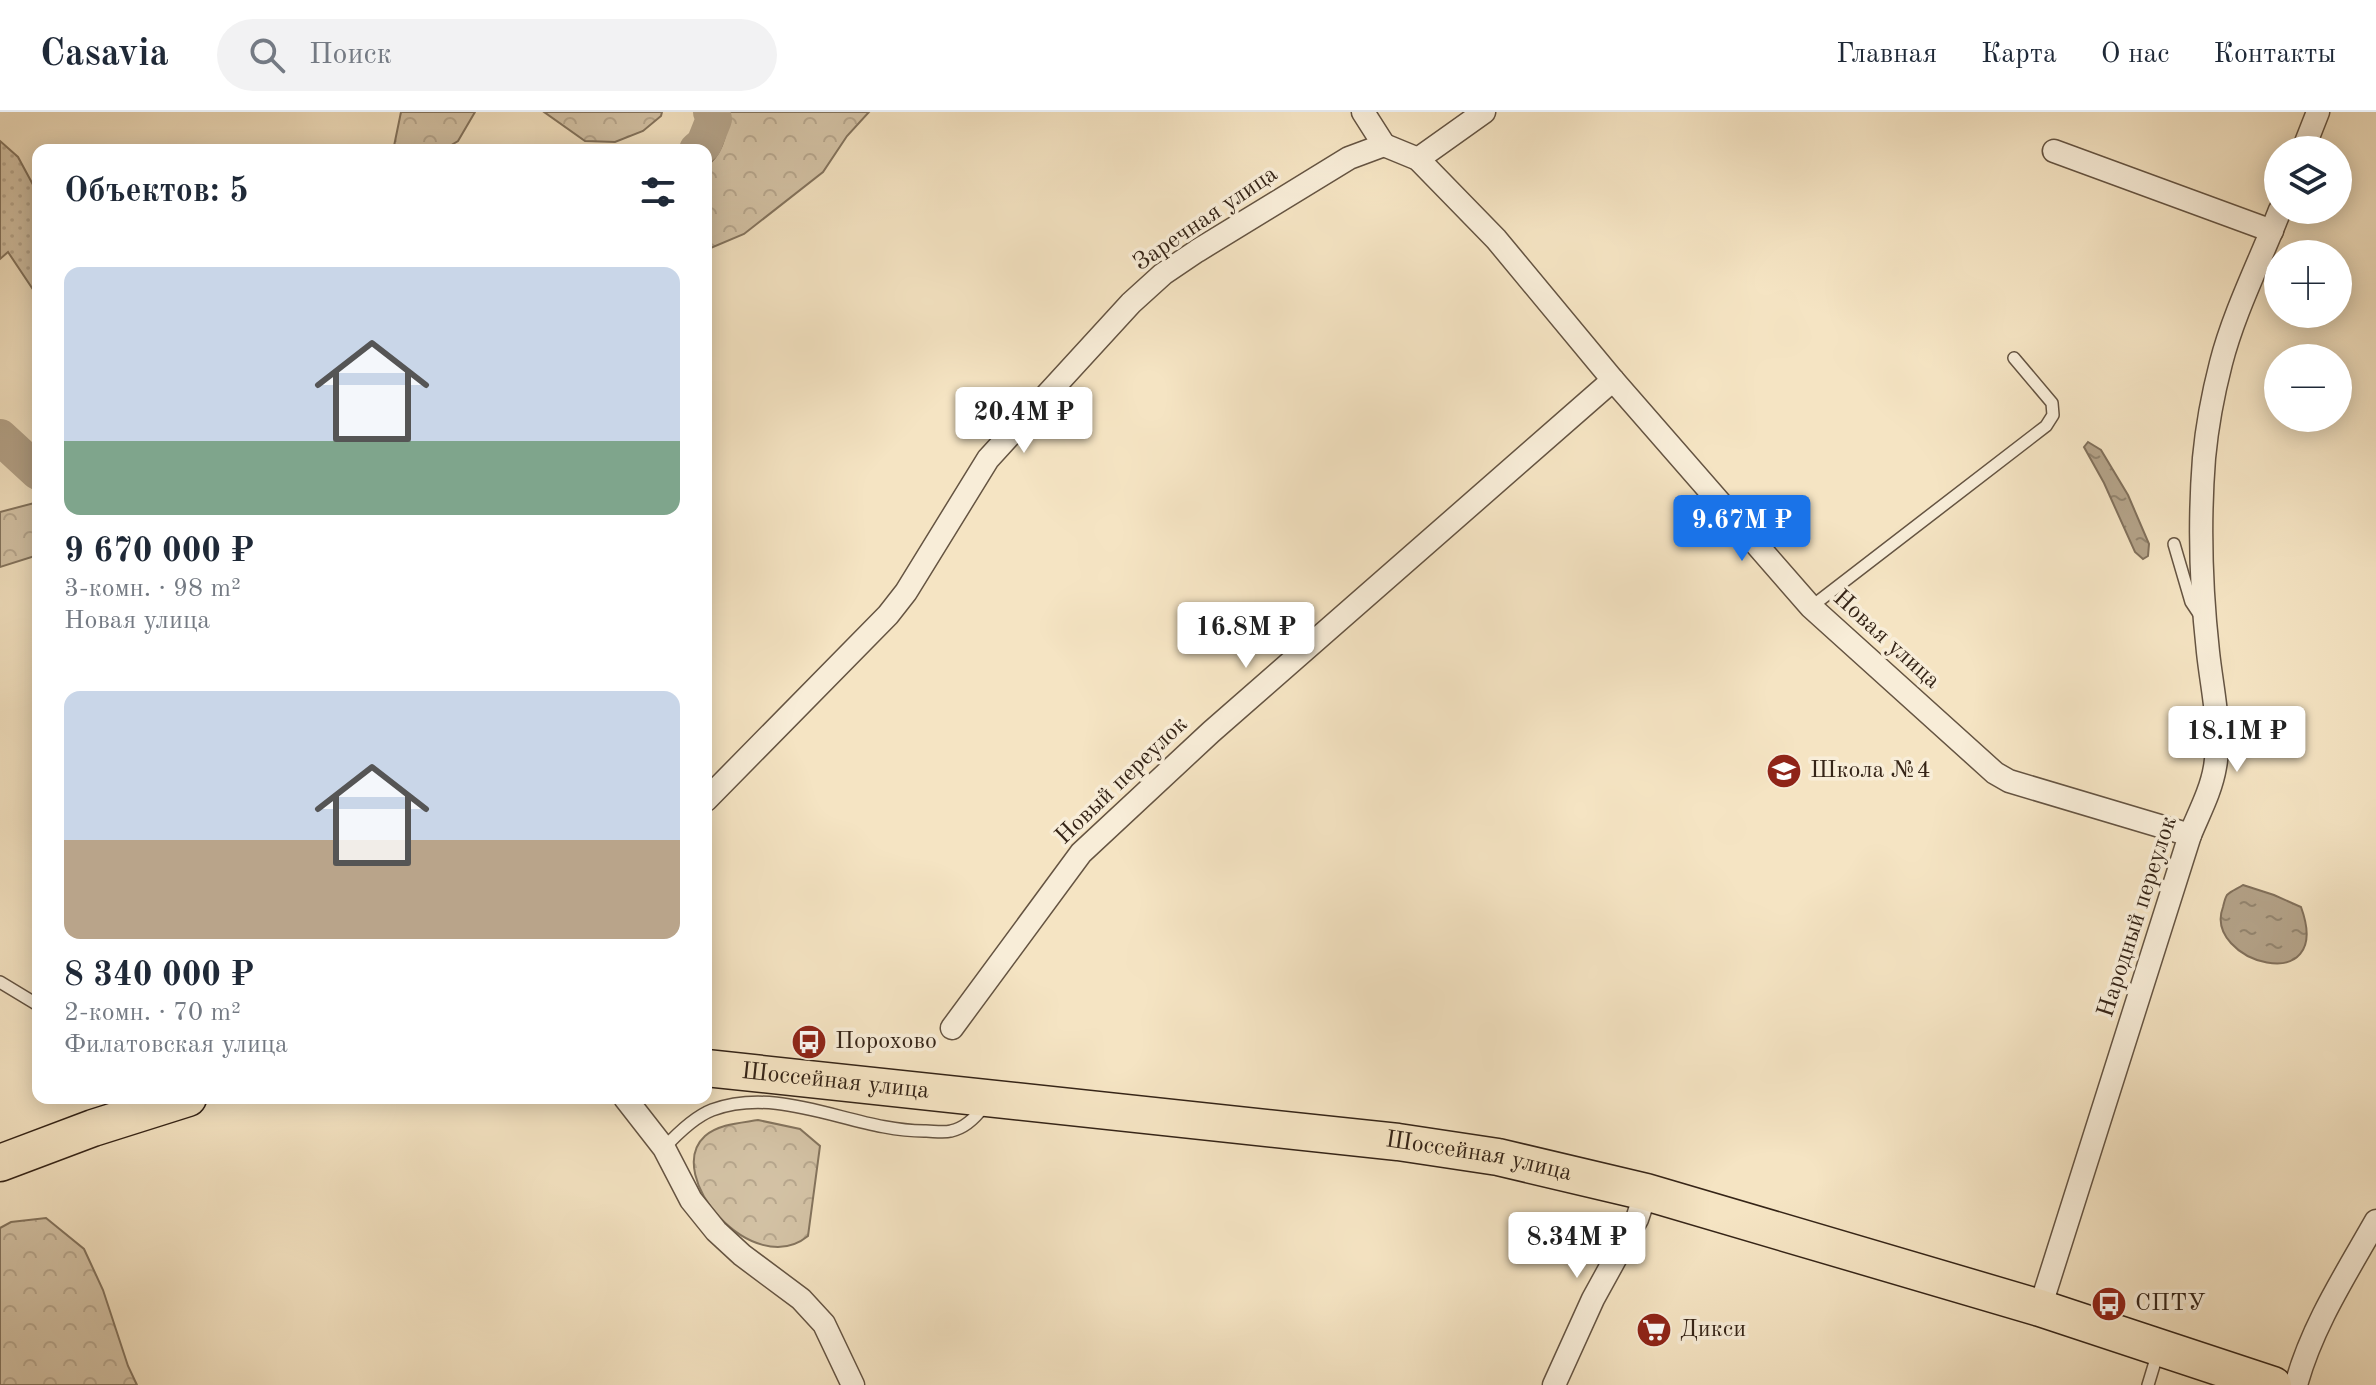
<!DOCTYPE html>
<html lang="ru">
<head>
<meta charset="utf-8">
<style>
  :root { --surface:#fff; --page:#f2f2f3; --text:#1f2937; --muted:#747a83; --line:#e0e1e3; --accent:#1a73e8 }
  body { margin:0; font-family:"Old Standard TT",serif; background:var(--page); color:var(--text); height:100vh; display:flex; flex-direction:column; font-size:30px; white-space:nowrap }
  * { box-sizing:border-box; margin:0 }
  p { font-size:26px; color:var(--muted) }
  .icon { flex:none; width:44px; height:44px; fill:none; stroke:currentColor; stroke-width:2; stroke-linecap:round; stroke-linejoin:round }
  .map { position:relative; flex:1; overflow:hidden }
  .drawer { position:absolute; left:32px; top:32px; width:680px; height:960px; display:flex; flex-direction:column; background:var(--surface); border-radius:16px; box-shadow:0 4px 20px #0003 }
  .drawer>* { flex:none }
  .controls { position:absolute; left:2264px; top:24px; display:grid; gap:16px }
  .controls a { display:grid; place-items:center; width:88px; height:88px; border-radius:50%; background:var(--surface); box-shadow:0 4px 20px #0003; font-size:40px }
  .price { position:absolute; translate:-50% -68px; padding:0 18px; border-radius:8px; background:#fff; color:#222; font-size:26px; line-height:52px; filter:drop-shadow(0 2px 4px #0008) }
  .price::after { content:''; position:absolute; left:50%; top:48px; width:24px; height:18px; margin-left:-12px; background:inherit; clip-path:polygon(0 0,100% 0,50% 100%) }
  .price.active { background:var(--accent); color:#fff }
  ul { padding:0; list-style:none }
  li { display:grid; align-content:center; gap:16px; height:424px; padding:0 32px }
  li span { display:grid; place-items:center; height:248px; border-radius:16px; color:#555 }
  li>.icon { margin-inline-start:auto }
  span .icon { width:144px; height:144px; fill:#fffc; stroke-width:1 }
  li b { font-size:34px }
  h2 { display:flex; justify-content:space-between; align-items:center; height:96px; padding:0 32px; font-size:34px }
  header { display:flex; align-items:center; gap:48px; box-sizing:border-box; height:112px; padding:0 40px; background:var(--surface); border-bottom:2px solid var(--line) }
  header strong { font-size:38px }
  nav { display:flex; gap:44px; margin-inline-start:auto; font-size:28px }
  .search { width:560px; height:72px; background:var(--page); display:flex; align-items:center; gap:20px; box-sizing:border-box; padding:0 28px; border-radius:44px; color:var(--muted); font-size:30px }
  .map>svg:first-child { display:block }
  .forest { fill:url(#forest-crowns); stroke:#84745e; stroke-width:2 }
  .garden { fill:url(#garden-dots); stroke:#84745e; stroke-width:2 }
  .water { fill:url(#water-ripples); stroke:#81705b; stroke-width:2 }
  .lines { fill:none; stroke-linecap:round; stroke-linejoin:round }
  .river { stroke:#b4a389; stroke-width:36 }
  .service-casing { stroke:#655442; stroke-width:14 }
  .minor-casing { stroke:#655442; stroke-width:25 }
  .primary-casing { stroke:#352417; stroke-width:39 }
  .service { stroke:#f8edd8; stroke-width:11 }
  .minor { stroke:#f8edd8; stroke-width:22 }
  .primary { stroke:#f5e4c3; stroke-width:36 }
  .labels { text-anchor:middle; dominant-baseline:central; stroke-width:7; stroke-linejoin:round; paint-order:stroke }
  .street-label { font-size:24px; fill:#352417; stroke:#f8edd8 }
  .poi-label { font-size:24px; fill:#352417; stroke:#f8edd8; text-anchor:start }
</style>
</head>
<body>
<header>
<strong>Casavia</strong>
<div class="search"><svg class="icon" aria-label="search" viewBox="0 0 24 24"><circle cx="10" cy="10" r="6"/><path d="M15 15l6 6"/></svg>Поиск</div>
<nav><a>Главная</a><a>Карта</a><a>О нас</a><a>Контакты</a></nav>
</header>
<div class="map">
<svg width="2376" height="1273" viewBox="0 0 2376 1273">
  <defs>
    <pattern id="forest-crowns" width="20" height="18" patternUnits="userSpaceOnUse" patternTransform="scale(2)"><rect width="20" height="18" fill="#d4c3a6"/><path d="M2 6a3 3 0 1 1 6 0M12 15a3 3 0 1 1 6 0" fill="none" stroke="#b7a78e"/></pattern>
    <pattern id="garden-dots" width="8" height="8" patternUnits="userSpaceOnUse" patternTransform="scale(2)"><rect width="8" height="8" fill="#d4c3a6"/><path d="M2 2h.1M6 6h.1" fill="none" stroke="#b7a78e" stroke-width="1.8" stroke-linecap="round"/></pattern>
    <pattern id="water-ripples" width="26" height="14" patternUnits="userSpaceOnUse" patternTransform="scale(2)"><rect width="26" height="14" fill="#b4a389"/><path d="M2 4q2-2 4 0t4 0M15 11q2-2 4 0t4 0" fill="none" stroke="#93856f"/></pattern>
  </defs>
  <rect width="100%" height="100%" fill="#f5e4c3"/>
  <filter id="stains"><feTurbulence type="fractalNoise" baseFrequency=".0025" numOctaves="4"/><feColorMatrix values="0 0 0 0 .2 0 0 0 0 .09 0 0 0 0 .02 0 0 0 .5 -.17"/></filter>
  <radialGradient id="worn" r=".72"><stop offset=".6" stop-color="#630" stop-opacity="0"/><stop offset="1" stop-color="#630" stop-opacity=".3"/></radialGradient>
  <g class="forest">
    <polygon points="401,0 475,0 458,29 443,38 397,38 394,34"/>
    <polygon points="544,0 662,0 661,4 643,19 615,30 585,29"/>
    <path d="M727,0H869L847,24L823,60L744,122L706,138V55C723,41 728,22 727,0Z"/>
    <polygon points="38,390 38,443 0,455 0,400"/>
    <path d="M758,1008L800,1017L820,1034L808,1124C753,1169 662,1063 705,1024C719,1012 740,1011 758,1008Z"/>
    <polygon points="46,1106 84,1137 103,1178 128,1254 137,1273 0,1273 0,1116 11,1110"/>
  </g>
  <polygon class="garden" points="0,29 18,45 38,82 38,185 8,140 0,147"/>
  <g class="water">
    <polygon points="2088,330 2101,338 2128,383 2149,432 2148,444 2143,447 2135,440 2104,371 2084,335"/>
    <path d="M2243,773L2274,783L2301,795C2335,888 2202,850 2223,795C2224,791 2225,786 2227,783C2231,779 2239,776 2243,773Z"/>
  </g>
  <g class="lines">
    <g class="river">
      <polyline points="697,38 704,32 714,7 711,0"/>
      <polyline points="0,325 38,360"/>
    </g>
    <defs>
      <g id="service">
        <polyline points="2174,432 2191,490 2199,502"/>
        <polyline points="1811,495 2046,314 2053,303 2052,291 2014,246"/>
        <polyline points="0,870 38,893"/>
        <path d="M664,1036C677,1022 694,1005 712,998C783,972 855,1020 926,1019C933,1019 943,1021 951,1019C965,1016 976,1005 984,994"/>
        <polyline points="2148,1273 2158,1240"/>
      </g>
      <g id="minor">
        <polyline points="1363,0 1384,33"/>
        <polyline points="1384,33 1418,47 1496,127 1613,268 1811,495 1995,661 2009,669 2190,723"/>
        <polyline points="2303,38 2318,0"/>
        <polyline points="2054,39 2272,119"/>
        <polyline points="1418,47 1484,0"/>
        <polyline points="706,688 888,503 906,480 988,347 1131,191 1163,162 1197,139 1349,46 1384,33"/>
        <polyline points="952,916 1081,741 1211,620 1613,268"/>
        <polyline points="625,986 664,1036 691,1088 716,1119 742,1143 801,1187 824,1212 853,1273"/>
        <path d="M2040,1196L2190,723C2199,701 2211,679 2215,655C2222,617 2212,578 2208,540C2201,477 2199,410 2204,346C2207,314 2213,282 2221,251C2234,200 2261,147 2280,98"/>
        <polyline points="1554,1273 1593,1187 1637,1107 1646,1080"/>
        <path d="M2296,1273C2312,1214 2346,1162 2376,1109"/>
      </g>
      <g id="primary">
        <path id="s1" d="M706,956L1398,1030L1498,1045L1646,1080L2040,1196L2273,1273"/>
        <polyline points="0,1051 93,1016 188,986"/>
      </g>
    </defs>
    <use href="#service" class="service-casing"/>
    <use href="#minor" class="minor-casing"/>
    <use href="#primary" class="primary-casing"/>
    <use href="#service" class="service"/>
    <use href="#minor" class="minor"/>
    <use href="#primary" class="primary"/>
  </g>
  <defs>
    <symbol id="school-disc" viewBox="-11 -11 22 22"><circle r="9.5" fill="#8f2418" stroke="#f8edd8"/><path d="M0-5L7-2L0 1L-7-2ZM-4 1L0 2.5L4 1V4Q0 6-4 4Z" fill="#fff"/></symbol>
    <symbol id="bus-disc" viewBox="-11 -11 22 22"><circle r="9.5" fill="#8f2418" stroke="#f8edd8"/><path d="M-5-6H5V4H4V6H2V4H-2V6H-4V4H-5ZM-3.5-4V0h7V-4ZM-3.5 1.2v1.5H-2V1.2ZM2 1.2v1.5H3.5V1.2Z" fill="#fff"/></symbol>
    <symbol id="supermarket-disc" viewBox="-11 -11 22 22"><circle r="9.5" fill="#8f2418" stroke="#f8edd8"/><path d="M-6-5.5h2.5l.6 2H6L4.5 2H-2.5L-4.4-4H-6ZM-1.5 3.2a1.3 1.3 0 1 0 .1 0ZM3 3.2a1.3 1.3 0 1 0 .1 0Z" fill="#fff"/></symbol>
  </defs>
  <g fill-rule="evenodd">
    <use href="#school-disc" x="1764" y="639" width="40" height="40"/>
    <use href="#bus-disc" x="789" y="910" width="40" height="40"/>
    <use href="#bus-disc" x="2089" y="1172" width="40" height="40"/>
    <use href="#supermarket-disc" x="1634" y="1198" width="40" height="40"/>
  </g>
  <g class="labels">
    <g class="street-label">
      <text transform="translate(1206 107) rotate(-34)">Заречная улица</text>
      <text transform="translate(1886 528) rotate(42)">Новая улица</text>
      <text transform="translate(1122 669) rotate(-44)">Новый переулок</text>
      <text transform="translate(2138 805) rotate(-72)">Народный переулок</text>
      <text stroke="none"><textPath href="#s1" startOffset="130">Шоссейная улица</textPath></text>
      <text stroke="none"><textPath href="#s1" startOffset="778">Шоссейная улица</textPath></text>
    </g>
    <g class="poi-label">
      <text x="1810" y="659">Школа №4</text>
      <text x="835" y="930">Порохово</text>
      <text x="2135" y="1192">СПТУ</text>
      <text x="1680" y="1218">Дикси</text>
    </g>
  </g>
  <rect width="100%" height="100%" filter="url(#stains)"/>
  <rect width="100%" height="100%" fill="url(#worn)"/>
</svg>
<div class="controls">
<a><svg class="icon" aria-label="layers" viewBox="0 0 24 24"><path d="M12 4l9 5-9 5-9-5zM3 14l9 5 9-5"/></svg></a>
<a>+</a>
<a>−</a>
</div>
<b class="price" style="left:1024px;top:343px">20.4M ₽</b>
<b class="price active" style="left:1742px;top:451px">9.67M ₽</b>
<b class="price" style="left:1246px;top:558px">16.8M ₽</b>
<b class="price" style="left:2237px;top:662px">18.1M ₽</b>
<b class="price" style="left:1577px;top:1168px">8.34M ₽</b>
<section class="drawer">
<h2>Объектов: 5<svg class="icon" aria-label="filters" viewBox="0 0 24 24"><path d="M4 7h16M4 17h16"/><circle cx="9" cy="7" r="2"/><circle cx="15" cy="17" r="2"/></svg></h2>
<ul>
<li><span style="background:linear-gradient(#c9d6e8 70%,#7fa58c 0)"><svg class="icon" aria-label="home" viewBox="0 0 24 24"><path d="M3 11l9-7 9 7M6 9v11h12V9"/></svg></span><div><b>9 670 000 ₽</b><p>3-комн. · 98 m²</p><p>Новая улица</p></div></li>
<li><span style="background:linear-gradient(#c9d6e8 60%,#b9a48a 0)"><svg class="icon" aria-label="home" viewBox="0 0 24 24"><path d="M3 11l9-7 9 7M6 9v11h12V9"/></svg></span><div><b>8 340 000 ₽</b><p>2-комн. · 70 m²</p><p>Филатовская улица</p></div></li>
</ul>
</section>
</div>
</body>
</html>
